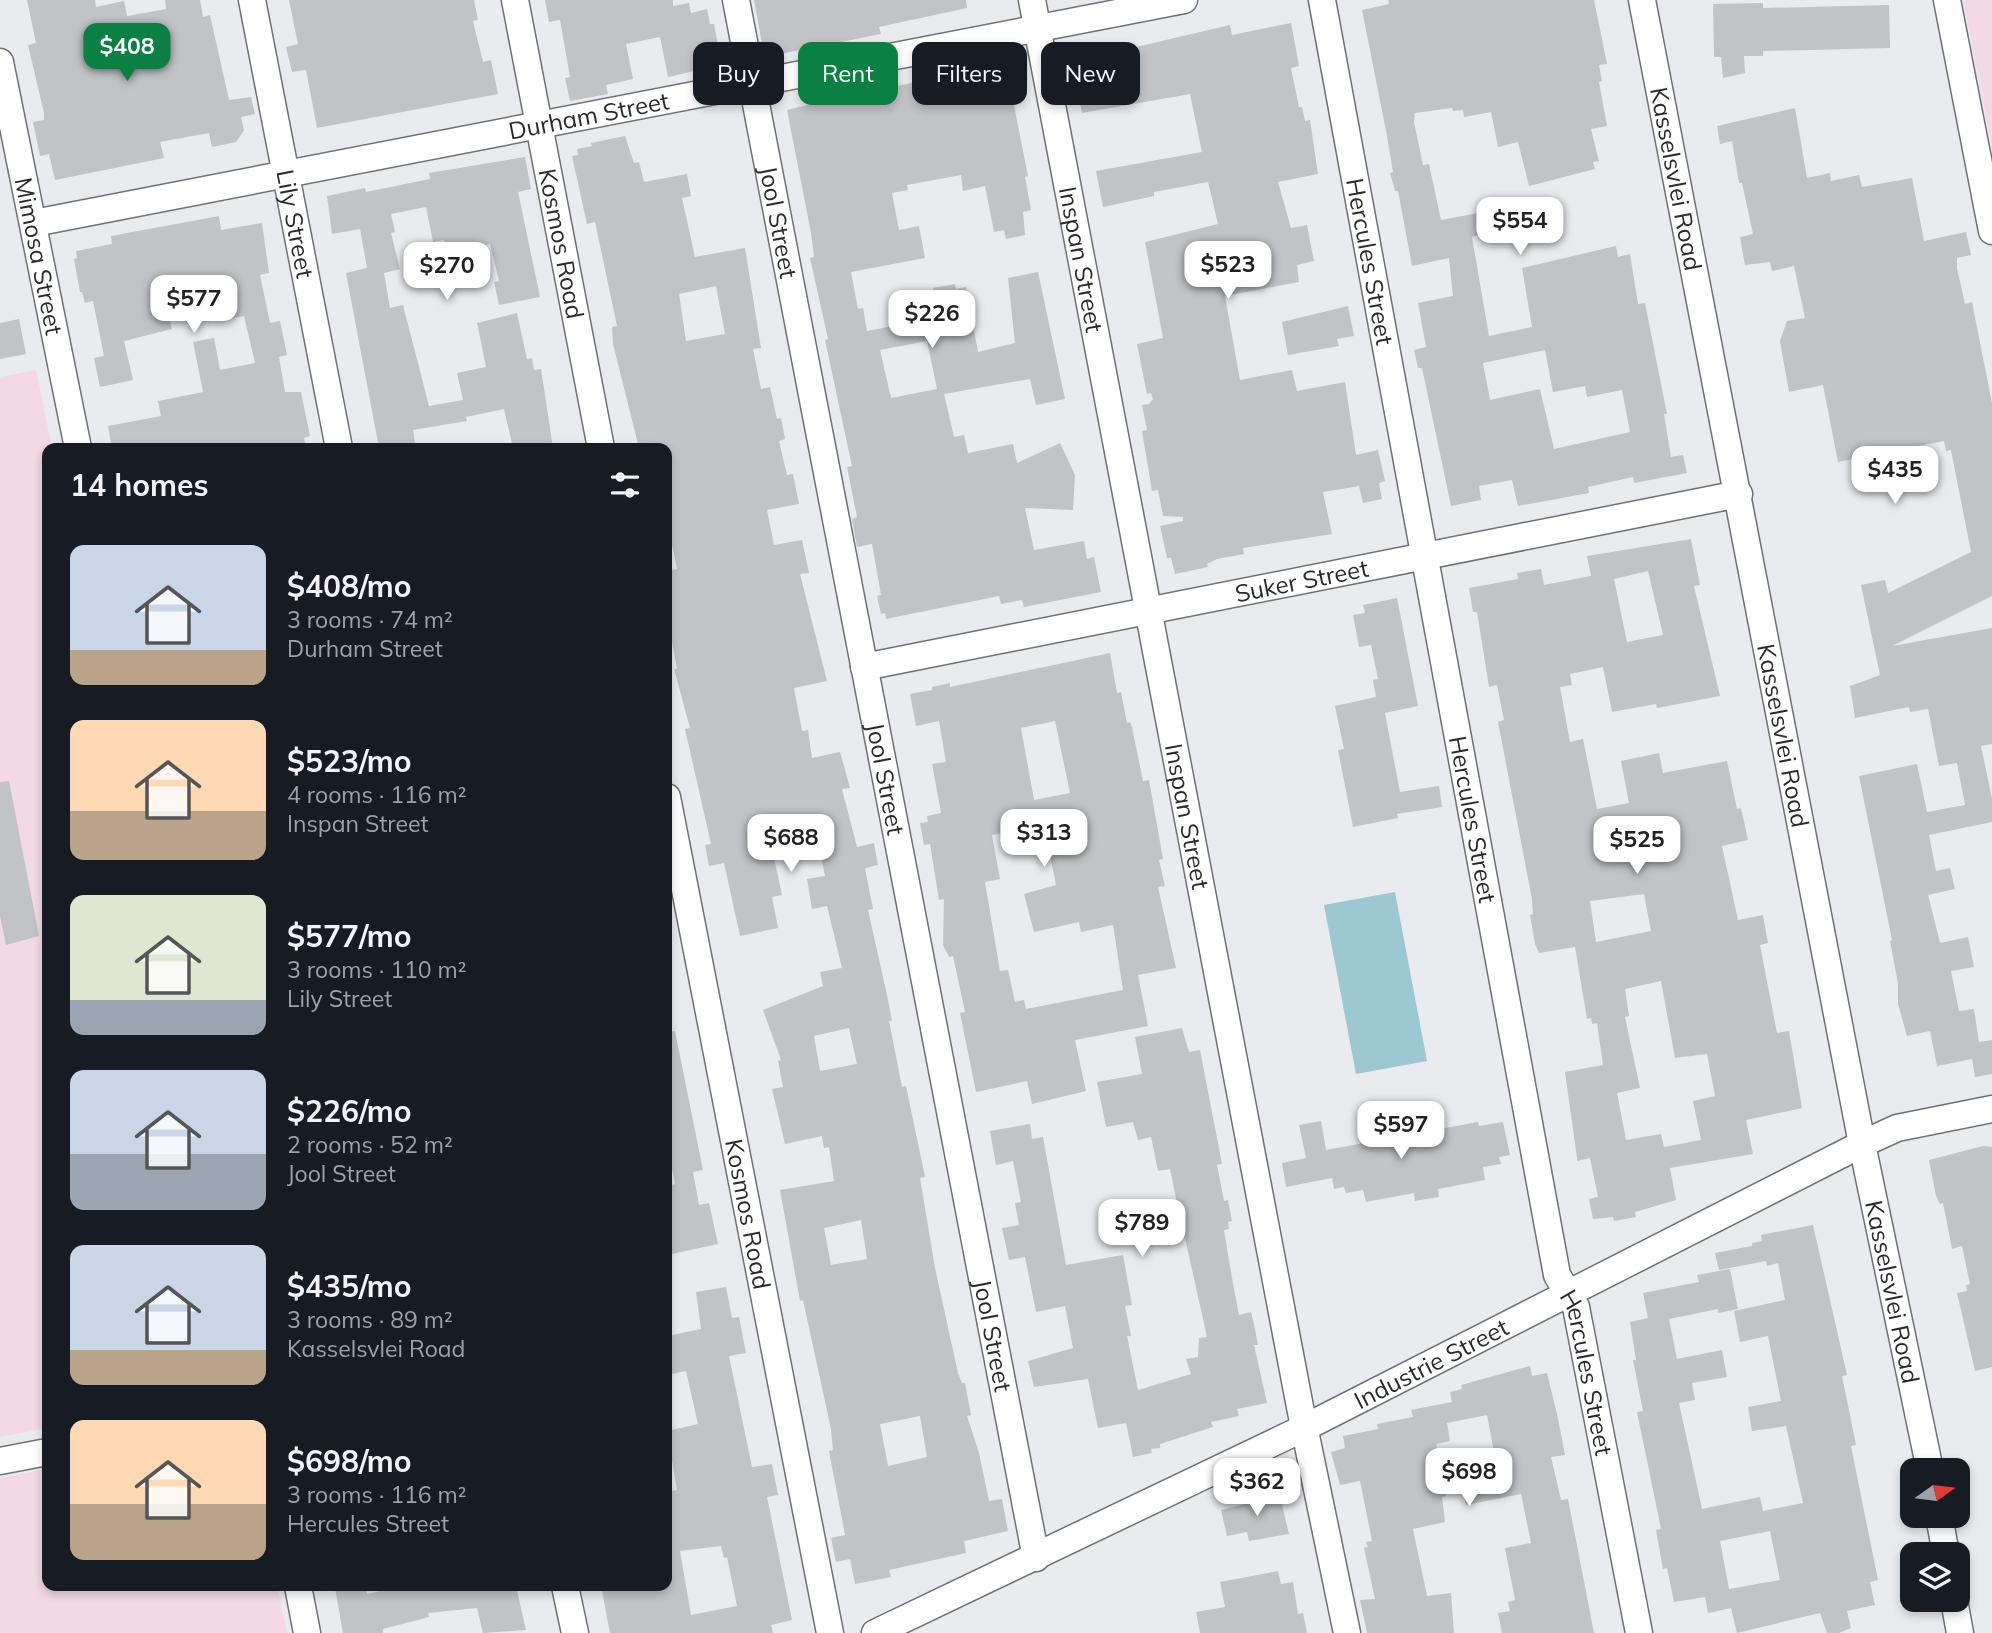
<!DOCTYPE html>
<html lang="en">
<head>
<meta charset="utf-8">
<style>
  :root { --surface:#171b24; --page:#242831; --text:#f1f3f6; --muted:#9ea1a6; --accent:#0b8043 }
  body { margin:0; font-family:Mulish,sans-serif; background:var(--page); color:var(--text); height:100vh; display:flex; flex-direction:column; font-size:26px; white-space:nowrap }
  * { box-sizing:border-box; margin:0 }
  p { font-size:23px; color:var(--muted) }
  .icon { flex:none; width:38px; height:38px; fill:none; stroke:currentColor; stroke-width:2; stroke-linecap:round; stroke-linejoin:round }
  .map { position:relative; flex:1; overflow:hidden }
  .details { position:absolute; left:42px; top:443px; width:630px; height:1148px; display:flex; flex-direction:column; background:var(--surface); border-radius:14px; box-shadow:0 4px 10px #0003 }
  .details>* { flex:none }
  .hud { position:absolute; left:693px; top:42px; width:665px; height:63px; display:flex; gap:14px }
  .needle { width:46px; rotate:76deg }
  .tools { position:absolute; left:1900px; top:1458px; display:grid; gap:14px }
  .tools a { display:grid; place-items:center; width:70px; height:70px; border-radius:14px; background:var(--surface); box-shadow:0 4px 10px #0003; font-size:35px }
  .price { position:absolute; translate:-50% -60px; padding:0 16px; border-radius:14px; background:#fff; color:#222; font-size:23px; line-height:46px; filter:drop-shadow(0 2px 4px #0008) }
  .price::after { content:''; position:absolute; left:50%; top:42px; width:21px; height:16px; margin-left:-10px; background:inherit; clip-path:polygon(0 0,100% 0,50% 100%) }
  .price.current { background:var(--accent); color:#fff }
  ul { padding:0; list-style:none }
  li { display:flex; align-items:center; gap:21px; height:175px; padding:0 28px }
  li span { display:grid; place-items:center; flex:none; width:196px; height:140px; border-radius:14px; color:#555 }
  li>.icon { margin-inline-start:auto }
  span .icon { width:84px; height:84px; fill:#fffc; stroke-width:1 }
  li b { font-size:30px }
  h2 { display:flex; justify-content:space-between; align-items:center; height:84px; padding:0 28px; font-size:30px }
  .chip { padding:0 24px; border-radius:14px; background:var(--surface); box-shadow:0 4px 10px #0003; font-size:24px; line-height:63px }
  .chip.current { background:var(--accent); color:#fff }
  .map>svg:first-child { display:block }
  .education { fill:#f2d9e4 }
  .water { fill:#9cc8d1 }
  .building { fill:#c1c3c7; fill-rule:evenodd }
  .lines { fill:none; stroke-linecap:round; stroke-linejoin:round }
  .minor-casing { stroke:#6f7175; stroke-width:29 }
  .minor { stroke:#fff; stroke-width:26 }
  .labels { text-anchor:middle; dominant-baseline:central; stroke-width:5; stroke-linejoin:round; paint-order:stroke }
  .street-label { font-size:24px; fill:#292a2b; stroke:#f6f8fd }
</style>
</head>
<body>
<div class="map">
<svg width="1992" height="1633" viewBox="0 0 1992 1633">
  <rect width="100%" height="100%" fill="#e9ebef"/>
  <g class="education">
    <polygon points="1963,0 1992,0 1992,146"/>
    <polygon points="36,370 52,448 47,448 47,1428 0,1437 0,377"/>
    <polygon points="47,1469 47,1586 277,1586 287,1633 0,1633 0,1478"/>
  </g>
  <polygon class="water" points="1395,892 1427,1061 1356,1074 1324,905"/>
  <g class="building">
    <polygon points="27,0 95,0 96,7 124,1 127,16 166,9 165,0 200,0 203,17 210,15 229,100 251,97 255,114 241,117 244,130 236,142 212,147 209,133 160,142 164,158 55,180 49,154 40,156 33,122 44,120 44,113 28,45 36,43"/>
    <polygon points="289,0 474,0 478,20 473,21 483,62 491,60 498,94 317,128 306,70 292,72 286,47 298,44"/>
    <polygon points="545,0 673,0 673,6 689,3 691,13 707,9 710,24 714,24 720,56 701,59 703,69 668,77 660,37 626,44 633,79 606,85 608,94 570,101 565,78 570,77 560,20 549,22"/>
    <polygon points="754,0 966,0 967,8 879,27 881,34 775,55 763,49"/>
    <path d="M1388,0H1594L1607,64L1599,65L1602,81L1599,82L1607,126L1591,129L1599,161L1593,162L1595,169L1529,186L1518,142L1498,147L1491,112L1464,117L1463,110L1453,111L1452,108L1415,113L1414,122L1423,165L1429,164L1441,220L1494,210L1497,228L1472,237L1489,336L1532,327L1522,268L1616,246L1618,257L1630,254L1638,304L1645,303L1667,414H1664L1671,457L1683,455L1687,473L1634,483L1633,477L1588,487L1589,493L1518,506L1512,480L1479,486L1481,500L1451,506L1422,368H1418L1414,350L1426,347L1418,303L1453,296L1449,258L1412,266L1398,191H1395L1390,173L1393,172L1387,136L1362,10L1389,4ZM1545,350L1553,392L1585,386L1587,397L1622,390L1630,432L1554,449L1540,389L1490,400L1483,363Z"/>
    <polygon points="1763,3 1763,8 1889,5 1890,48 1763,51 1763,56 1744,56 1745,73 1723,78 1721,57 1714,57 1713,4"/>
    <polygon points="1291,23 1299,66 1291,68 1299,107 1302,107 1305,121 1310,120 1318,174 1278,182 1291,228 1307,225 1314,261 1297,265 1299,282 1225,296 1240,380 1292,370 1297,391 1345,382 1356,455 1378,450 1385,481 1379,483 1382,499 1363,503 1359,486 1323,492 1332,534 1243,548 1244,554 1217,559 1207,564 1208,567 1175,574 1171,558 1167,558 1160,526 1183,521 1183,517 1163,516 1158,490 1152,491 1142,431 1147,430 1142,405 1149,404 1153,399 1151,393 1147,394 1137,344 1163,338 1145,242 1218,224 1208,182 1154,192 1154,196 1103,207 1096,171 1202,152 1190,94 1082,113 1072,62 1230,25 1232,35"/>
    <path d="M1007,70L1028,176L1025,177L1031,210L1023,212L1025,235L1006,239L1004,230L994,232L985,186L963,191L961,175L907,185L908,190L892,193L899,230L919,226L925,258L851,272L858,309L863,308L867,331L939,317L933,288L955,284L956,289L966,287L978,352L1015,343L1008,278L1038,272L1065,399L1036,405L1030,379L944,394L954,437L964,435L968,453L1013,444L1017,463L1060,443L1075,475L1073,510L1025,508L1034,550L1084,541L1087,559L1094,557L1101,592L1024,607L1022,600L1001,604L999,596L886,619L885,613L881,614L877,596L881,595L872,544L857,547L852,519L857,517L847,467L852,466L825,340L828,339L810,258L814,257L811,233L787,110L816,103L815,98L876,85L877,90L937,78V81ZM927,341L937,389L891,398L880,350Z"/>
    <polygon points="1795,108 1807,178 1830,173 1831,181 1859,175 1862,187 1912,178 1924,241 1966,232 1971,255 1957,258 1957,268 1965,304 1972,302 1992,403 1992,596 1892,646 1992,628 1992,744 1981,746 1992,799 1992,822 1929,835 1936,871 1950,868 1955,889 1928,895 1940,943 1968,937 1974,967 1951,971 1959,1011 1974,1009 1979,1042 1992,1040 1992,1074 1975,1077 1972,1059 1937,1066 1930,1031 1907,1036 1898,1004 1898,984 1890,941 1892,940 1859,776 1917,764 1927,812 1965,805 1957,763 1939,766 1928,709 1910,712 1909,707 1855,718 1850,686 1880,675 1861,585 1885,580 1888,593 1971,552 1951,450 1946,451 1944,441 1838,462 1823,385 1789,392 1780,341 1787,321 1805,318 1794,266 1772,271 1770,262 1745,265 1740,237 1753,234 1742,183 1739,183 1732,141 1720,144 1717,126"/>
    <path d="M625,136L634,163L639,162L644,182L687,174L691,196L682,198L695,257L745,248L761,348L753,349L761,389L770,387L777,419L781,418L785,439L779,441L787,475L793,474L799,504L767,510L774,545L802,540L809,573L800,574L827,681L794,688L802,731L808,730L812,758L840,752L850,788L842,789L857,847L874,843L878,865L865,868L873,909L868,910L887,995L892,1021H889L902,1087L906,1086L925,1177L920,1178L935,1268L958,1373L962,1383H965L971,1415L967,1416L979,1453L989,1501L1002,1499L1008,1531L964,1541L966,1553L889,1570L891,1577L855,1584L850,1559L836,1562L831,1538L845,1535L829,1451L833,1450L831,1429L803,1300L800,1301L780,1190L834,1181L829,1147L824,1148L822,1136L785,1144L772,1089L783,1087L778,1061L781,1060L763,1010L823,986L820,972L842,968L827,906L812,909L807,879L825,876L814,820L768,829L782,895L772,897L778,928L740,936L724,863L709,866L705,845L711,844L685,729L690,728L674,669H677L667,615V571L677,569L670,534L667,535V448H639L613,344L612,327L617,326L595,222L587,224L572,156L578,155L577,149L592,146L591,143ZM716,286L725,334L686,341L679,294ZM849,1028L857,1064L820,1071L814,1036ZM861,1220L867,1259L831,1265L824,1228ZM920,1416L927,1457L888,1466L880,1424Z"/>
    <polygon points="525,157 531,189 518,192 540,297 499,305 494,282 499,281 490,244 446,253 444,240 433,242 426,207 391,214 395,232 391,233 400,269 384,273 390,308 403,305 429,406 463,400 457,373 486,367 477,323 517,313 527,359 532,358 534,370 541,369 553,448 513,448 504,409 466,417 467,421 413,430 416,448 379,448 346,273 367,268 360,229 332,234 327,196 365,188 366,192 430,179 429,173"/>
    <polygon points="219,216 221,230 262,223 269,273 260,275 270,323 280,321 287,355 279,357 285,392 301,392 310,436 304,438 306,448 112,448 108,426 161,416 158,401 203,392 193,342 214,338 220,370 255,363 244,316 222,320 215,283 162,293 172,329 124,341 133,380 100,387 94,358 104,356 93,301 85,303 82,292 80,292 74,259 77,258 76,251 112,244 111,236"/>
    <polygon points="1348,306 1354,336 1337,339 1339,346 1288,355 1282,322"/>
    <polygon points="19,319 26,354 0,359 0,323"/>
    <path d="M1691,539L1700,585L1694,586L1720,696L1657,708L1656,704L1612,712L1603,667L1570,674L1572,685L1560,687L1570,742L1583,739L1597,809L1629,803L1621,761L1659,753L1663,773L1727,761L1737,809L1741,808L1748,840L1722,846L1738,920L1763,915L1768,943L1760,945L1777,1033L1789,1031L1802,1108L1746,1120L1753,1154L1670,1168L1676,1200L1635,1212L1636,1217L1614,1221L1613,1217L1593,1219L1589,1199L1598,1197L1590,1158L1577,1161V1158L1565,1072L1603,1065L1597,1023L1592,1024L1591,1018L1587,1019L1575,947L1539,953L1535,944L1530,915L1533,914L1532,899L1498,722L1504,720L1497,685L1489,687L1477,612H1473L1469,588L1518,579L1517,573L1541,569L1544,585L1591,576L1587,556ZM1648,571L1663,635L1627,642L1614,579ZM1644,894L1651,931L1596,942L1590,901ZM1661,981L1675,1058L1707,1054L1715,1096L1693,1101L1701,1140L1664,1147L1661,1134L1626,1140L1617,1093L1640,1088L1625,1017L1629,1016L1625,989Z"/>
    <polygon points="1397,598 1418,706 1385,713 1400,792 1439,786 1442,807 1397,814 1398,818 1353,827 1338,750 1344,749 1335,706 1376,697 1373,680 1378,679 1371,645 1359,647 1353,615 1365,613 1363,605"/>
    <path d="M1110,653L1117,693L1121,692L1127,723L1130,722L1132,727L1143,781L1149,780L1163,859L1159,860L1165,886L1158,887L1176,968L1138,975L1148,1026L1075,1040L1086,1091L1032,1104L1027,1081L976,1092L960,1013L965,1012L953,956L949,957L943,945L944,899L939,900L930,844L924,845L920,823L928,822L927,816L941,813L932,764L946,762L939,721L916,726L910,694L932,690V687L950,683V687ZM1055,721L1070,793L1034,800L1021,728ZM1029,828L1030,834L1045,831L1056,885L1024,894L1034,932L1079,922L1081,932L1113,925L1123,990L1026,1009L1024,1000L1015,1002L1008,970L1000,971L985,882L1000,879L992,835Z"/>
    <polygon points="9,781 39,936 6,945 0,916 0,782"/>
    <polygon points="1182,1028 1189,1052 1200,1050 1222,1164 1217,1165 1224,1201 1228,1200 1232,1221 1228,1222 1229,1229 1224,1230 1232,1278 1239,1315 1251,1312 1254,1324 1258,1345 1254,1345 1267,1403 1237,1409 1239,1416 1211,1422 1213,1427 1160,1444 1160,1448 1151,1449 1152,1453 1133,1457 1126,1423 1098,1428 1088,1379 1034,1387 1028,1361 1073,1348 1065,1306 1036,1312 1025,1257 1009,1260 1002,1228 1019,1225 1015,1203 1021,1202 1013,1161 996,1165 990,1131 1030,1124 1032,1139 1043,1137 1066,1265 1123,1255 1132,1305 1125,1306 1131,1336 1127,1336 1138,1390 1191,1374 1186,1359 1198,1357 1199,1338 1207,1337 1185,1238 1173,1240 1166,1205 1177,1203 1170,1169 1158,1171 1151,1137 1138,1140 1133,1122 1106,1127 1097,1082 1142,1074 1135,1037"/>
    <polygon points="675,1031 703,1170 693,1172 699,1205 709,1203 718,1244 667,1255 667,1186 675,1184 667,1142 667,1032"/>
    <polygon points="1321,1121 1326,1150 1478,1122 1479,1126 1503,1122 1510,1155 1499,1157 1501,1164 1483,1167 1485,1180 1438,1189 1439,1197 1415,1201 1414,1193 1366,1202 1363,1190 1346,1193 1344,1187 1334,1189 1332,1178 1286,1187 1282,1163 1306,1158 1299,1125"/>
    <polygon points="1983,1146 1992,1147 1992,1367 1975,1371 1957,1293 1967,1291 1966,1285 1970,1284 1962,1246 1952,1249 1943,1203 1940,1204 1936,1196 1929,1160"/>
    <path d="M1813,1225L1847,1375L1842,1376L1856,1445L1851,1446L1878,1580L1870,1582L1875,1605L1847,1611L1851,1628L1839,1633H1827L1820,1613L1737,1633L1731,1608L1708,1613L1705,1597L1674,1602L1667,1568L1663,1569L1656,1530L1661,1529L1637,1412L1643,1411L1633,1360H1636L1630,1322L1648,1318L1643,1293L1699,1282L1697,1275L1730,1269L1738,1309L1718,1313V1309L1669,1319L1677,1359L1722,1350L1727,1377L1692,1383L1695,1400L1679,1403L1702,1509L1760,1497L1763,1511L1803,1503L1786,1426L1752,1431L1748,1407L1781,1401L1768,1336L1740,1342L1734,1311L1785,1300L1778,1263L1767,1266L1766,1261L1719,1270L1715,1253L1752,1246V1243L1762,1241L1761,1235ZM1770,1531L1780,1580L1729,1589L1720,1541Z"/>
    <path d="M726,1287L732,1318L739,1317L746,1353L729,1356L752,1467L772,1464L778,1495L767,1497L792,1620L771,1625L773,1633H610L601,1586H667V1492L677,1490L667,1431L698,1424L686,1371L667,1375V1336L701,1329L696,1292ZM721,1546L724,1558L727,1557L737,1606L691,1615L680,1551Z"/>
    <polygon points="1530,1366 1532,1376 1547,1373 1557,1414 1565,1455 1551,1457 1561,1500 1568,1499 1594,1633 1502,1633 1498,1613 1510,1611 1508,1602 1515,1600 1505,1548 1531,1543 1521,1494 1466,1505 1462,1486 1499,1479 1487,1415 1447,1423 1450,1441 1436,1444 1446,1496 1442,1497 1445,1522 1413,1529 1427,1596 1451,1593 1454,1633 1367,1633 1360,1600 1375,1599 1364,1548 1368,1547 1366,1542 1372,1541 1360,1481 1340,1485 1331,1452 1345,1448 1343,1436 1378,1429 1377,1424 1413,1417 1411,1410 1452,1402 1450,1392 1462,1389 1461,1385"/>
    <polygon points="1279,1492 1289,1534 1249,1541 1247,1532 1227,1536 1221,1510 1245,1504 1244,1500"/>
    <polygon points="1278,1571 1281,1584 1293,1582 1298,1614 1303,1613 1307,1633 1200,1633 1196,1612 1225,1607 1220,1582"/>
    <polygon points="349,1586 365,1586 367,1594 403,1586 516,1586 526,1630 483,1633 477,1608 428,1613 429,1617 383,1629 383,1633 343,1633 335,1588"/>
  </g>
  <g class="lines">
    <defs>
      <g id="minor">
        <path id="s1" d="M252,0L339,448"/>
        <path id="s2" d="M515,0L601,448"/>
        <path id="s3" d="M736,0L1036,1558"/>
        <path id="s4" d="M1032,0L1300,1407L1347,1633"/>
        <path id="s5" d="M1322,0L1557,1275L1576,1307L1639,1633"/>
        <path id="s6" d="M1642,0L1862,1144L1930,1470"/>
        <polyline points="1947,0 1992,231"/>
        <path id="s7" d="M0,62L78,448"/>
        <path id="s8" d="M34,223L1184,0"/>
        <path id="s9" d="M864,667L1739,494"/>
        <path id="s10" d="M667,797L830,1633"/>
        <polyline points="0,1461 47,1452"/>
        <polyline points="1939,1516 1946,1554"/>
        <polyline points="298,1586 307,1633"/>
        <polyline points="565,1586 575,1633"/>
        <polyline points="1954,1600 1960,1633"/>
        <path id="s11" d="M875,1633L1304,1428L1862,1144L1897,1128L1992,1109"/>
      </g>
    </defs>
    <use href="#minor" class="minor-casing"/>
    <use href="#minor" class="minor"/>
  </g>
  <g class="labels">
    <g class="street-label">
      <text stroke="none"><textPath href="#s8" startOffset="565">Durham Street</textPath></text>
      <text stroke="none"><textPath href="#s6" startOffset="182">Kasselsvlei Road</textPath></text>
      <text stroke="none"><textPath href="#s3" startOffset="226">Jool Street</textPath></text>
      <text stroke="none"><textPath href="#s1" startOffset="228">Lily Street</textPath></text>
      <text stroke="none"><textPath href="#s2" startOffset="248">Kosmos Road</textPath></text>
      <text stroke="none"><textPath href="#s7" startOffset="198">Mimosa Street</textPath></text>
      <text stroke="none"><textPath href="#s4" startOffset="264">Inspan Street</textPath></text>
      <text stroke="none"><textPath href="#s5" startOffset="266">Hercules Street</textPath></text>
      <text stroke="none"><textPath href="#s9" startOffset="446">Suker Street</textPath></text>
      <text stroke="none"><textPath href="#s6" startOffset="749">Kasselsvlei Road</textPath></text>
      <text stroke="none"><textPath href="#s3" startOffset="793">Jool Street</textPath></text>
      <text stroke="none"><textPath href="#s4" startOffset="831">Inspan Street</textPath></text>
      <text stroke="none"><textPath href="#s5" startOffset="833">Hercules Street</textPath></text>
      <text stroke="none"><textPath href="#s10" startOffset="425">Kosmos Road</textPath></text>
      <text stroke="none"><textPath href="#s6" startOffset="1316">Kasselsvlei Road</textPath></text>
      <text stroke="none"><textPath href="#s3" startOffset="1360">Jool Street</textPath></text>
      <text stroke="none"><textPath href="#s11" startOffset="618">Industrie Street</textPath></text>
      <text stroke="none"><textPath href="#s5" startOffset="1400">Hercules Street</textPath></text>
    </g>
  </g>
</svg>
<div class="tools">
<a><svg class="needle" viewBox="-14 -14 28 28"><path d="M0-13l5 13h-10z" fill="#e53935"/><path d="M0 13l5-13h-10z" fill="#9ea1a6"/></svg></a>
<a><svg class="icon" aria-label="layers" viewBox="0 0 24 24"><path d="M12 4l9 5-9 5-9-5zM3 14l9 5 9-5"/></svg></a>
</div>
<b class="price current" style="left:127px;top:83px">$408</b>
<b class="price" style="left:1520px;top:257px">$554</b>
<b class="price" style="left:1228px;top:301px">$523</b>
<b class="price" style="left:447px;top:302px">$270</b>
<b class="price" style="left:194px;top:335px">$577</b>
<b class="price" style="left:932px;top:350px">$226</b>
<b class="price" style="left:1895px;top:506px">$435</b>
<b class="price" style="left:1044px;top:869px">$313</b>
<b class="price" style="left:791px;top:874px">$688</b>
<b class="price" style="left:1637px;top:876px">$525</b>
<b class="price" style="left:1401px;top:1161px">$597</b>
<b class="price" style="left:1142px;top:1259px">$789</b>
<b class="price" style="left:1469px;top:1508px">$698</b>
<b class="price" style="left:1257px;top:1518px">$362</b>
<div class="hud">
<a class="chip">Buy</a>
<a class="chip current">Rent</a>
<a class="chip">Filters</a>
<a class="chip">New</a>
</div>
<section class="details">
<h2>14 homes<svg class="icon" aria-label="filters" viewBox="0 0 24 24"><path d="M4 7h16M4 17h16"/><circle cx="9" cy="7" r="2"/><circle cx="15" cy="17" r="2"/></svg></h2>
<ul>
<li><span style="background:linear-gradient(#c9d6e8 75%,#b9a48a 0)"><svg class="icon" aria-label="home" viewBox="0 0 24 24"><path d="M3 11l9-7 9 7M6 9v11h12V9"/></svg></span><div><b>$408/mo</b><p>3 rooms · 74 m²</p><p>Durham Street</p></div></li>
<li><span style="background:linear-gradient(#ffd9b3 65%,#b9a48a 0)"><svg class="icon" aria-label="home" viewBox="0 0 24 24"><path d="M3 11l9-7 9 7M6 9v11h12V9"/></svg></span><div><b>$523/mo</b><p>4 rooms · 116 m²</p><p>Inspan Street</p></div></li>
<li><span style="background:linear-gradient(#dfe7d0 75%,#9aa5b1 0)"><svg class="icon" aria-label="home" viewBox="0 0 24 24"><path d="M3 11l9-7 9 7M6 9v11h12V9"/></svg></span><div><b>$577/mo</b><p>3 rooms · 110 m²</p><p>Lily Street</p></div></li>
<li><span style="background:linear-gradient(#c9d6e8 60%,#9aa5b1 0)"><svg class="icon" aria-label="home" viewBox="0 0 24 24"><path d="M3 11l9-7 9 7M6 9v11h12V9"/></svg></span><div><b>$226/mo</b><p>2 rooms · 52 m²</p><p>Jool Street</p></div></li>
<li><span style="background:linear-gradient(#c9d6e8 75%,#b9a48a 0)"><svg class="icon" aria-label="home" viewBox="0 0 24 24"><path d="M3 11l9-7 9 7M6 9v11h12V9"/></svg></span><div><b>$435/mo</b><p>3 rooms · 89 m²</p><p>Kasselsvlei Road</p></div></li>
<li><span style="background:linear-gradient(#ffd9b3 60%,#b9a48a 0)"><svg class="icon" aria-label="home" viewBox="0 0 24 24"><path d="M3 11l9-7 9 7M6 9v11h12V9"/></svg></span><div><b>$698/mo</b><p>3 rooms · 116 m²</p><p>Hercules Street</p></div></li>
</ul>
</section>
</div>
</body>
</html>
